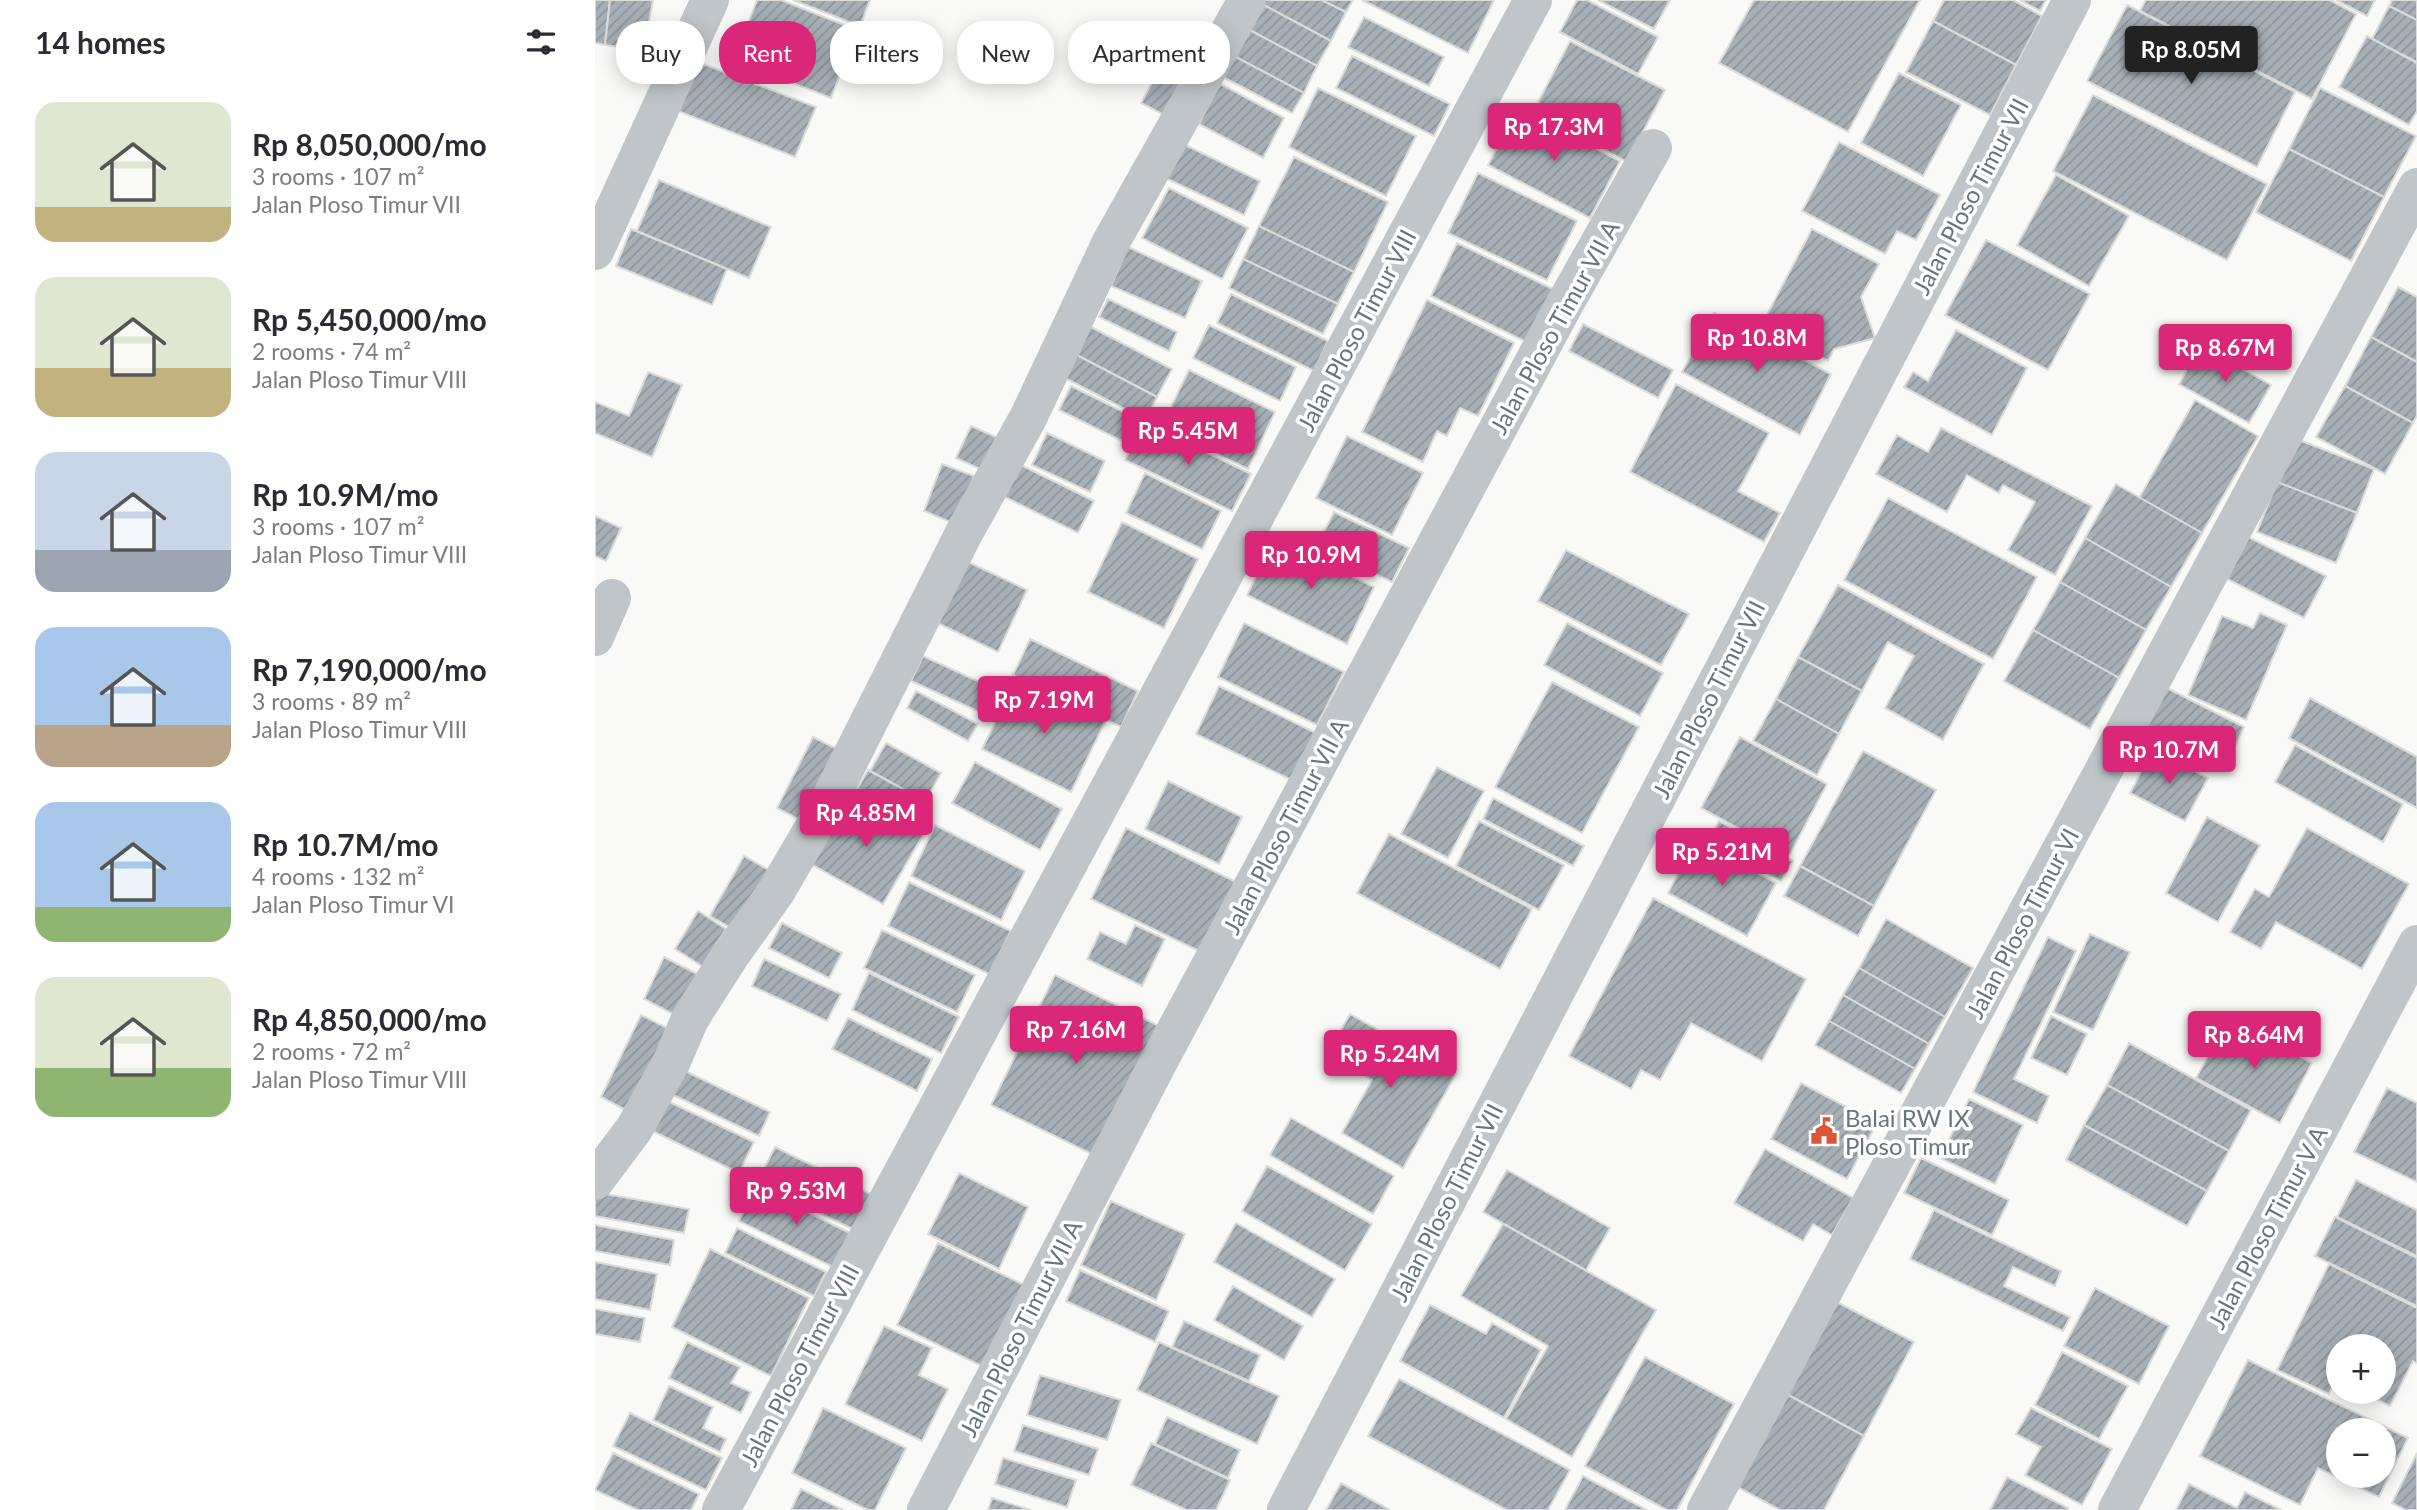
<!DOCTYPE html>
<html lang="en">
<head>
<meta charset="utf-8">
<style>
  :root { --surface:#fff; --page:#f7f7f7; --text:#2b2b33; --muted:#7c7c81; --accent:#db2777 }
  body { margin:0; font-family:Lato,sans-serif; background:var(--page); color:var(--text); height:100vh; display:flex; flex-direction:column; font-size:26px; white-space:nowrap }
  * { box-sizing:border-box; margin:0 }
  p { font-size:23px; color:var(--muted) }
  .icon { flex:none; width:38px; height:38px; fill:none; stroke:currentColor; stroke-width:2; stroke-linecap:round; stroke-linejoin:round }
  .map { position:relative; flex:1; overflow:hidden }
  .sheet { display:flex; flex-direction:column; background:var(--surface); width:595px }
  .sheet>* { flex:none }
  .banner { position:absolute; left:21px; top:21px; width:665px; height:63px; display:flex; gap:14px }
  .buttons { position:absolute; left:1731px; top:1334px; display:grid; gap:14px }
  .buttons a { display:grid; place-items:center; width:70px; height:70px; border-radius:50%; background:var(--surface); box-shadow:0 4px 18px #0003; font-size:35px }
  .price { position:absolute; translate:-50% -60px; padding:0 16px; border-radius:7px; background:var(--accent); color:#fff; font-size:23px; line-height:46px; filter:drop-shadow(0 2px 4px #0008) }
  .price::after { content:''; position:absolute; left:50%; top:42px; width:21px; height:16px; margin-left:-10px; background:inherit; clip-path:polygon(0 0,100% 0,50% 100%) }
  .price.current { background:#222; color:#fff }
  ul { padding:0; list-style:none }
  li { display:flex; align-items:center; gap:21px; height:175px; padding:0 35px }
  li span { display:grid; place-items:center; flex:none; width:196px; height:140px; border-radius:21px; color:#555 }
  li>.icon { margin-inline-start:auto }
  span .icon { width:84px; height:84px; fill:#fffc; stroke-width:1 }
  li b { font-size:30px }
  h2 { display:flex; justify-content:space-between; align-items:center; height:84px; padding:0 35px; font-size:30px }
  .pill { padding:0 24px; border-radius:28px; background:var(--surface); box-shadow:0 4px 18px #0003; font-size:24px; line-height:63px }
  .pill.current { background:var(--accent); color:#fff }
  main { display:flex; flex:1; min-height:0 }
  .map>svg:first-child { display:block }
  .building { fill:url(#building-hatch); stroke:#dbdbda; stroke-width:2; fill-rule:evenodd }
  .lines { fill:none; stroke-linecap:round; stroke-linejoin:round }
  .minor { stroke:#c0c5c9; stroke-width:38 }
  .labels { text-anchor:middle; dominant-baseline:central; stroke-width:7; stroke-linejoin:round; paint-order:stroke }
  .street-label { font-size:24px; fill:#667681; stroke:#fff }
  .poi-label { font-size:24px; fill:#667681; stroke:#fff; text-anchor:start }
</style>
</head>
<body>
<main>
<section class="sheet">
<h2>14 homes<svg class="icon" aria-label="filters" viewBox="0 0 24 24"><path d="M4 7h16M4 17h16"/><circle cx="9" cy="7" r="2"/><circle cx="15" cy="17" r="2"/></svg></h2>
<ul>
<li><span style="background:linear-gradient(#dfe7d0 75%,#c2b280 0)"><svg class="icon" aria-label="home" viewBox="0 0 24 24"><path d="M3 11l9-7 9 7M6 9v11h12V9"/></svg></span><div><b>Rp 8,050,000/mo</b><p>3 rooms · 107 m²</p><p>Jalan Ploso Timur VII</p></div></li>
<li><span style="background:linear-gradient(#dfe7d0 65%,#c2b280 0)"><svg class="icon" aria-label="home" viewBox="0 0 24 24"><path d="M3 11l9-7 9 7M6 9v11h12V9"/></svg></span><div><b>Rp 5,450,000/mo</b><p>2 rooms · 74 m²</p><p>Jalan Ploso Timur VIII</p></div></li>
<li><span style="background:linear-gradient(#c9d6e8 70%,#9aa5b1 0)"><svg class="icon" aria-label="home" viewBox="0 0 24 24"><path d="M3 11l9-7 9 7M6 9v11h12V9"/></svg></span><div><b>Rp 10.9M/mo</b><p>3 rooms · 107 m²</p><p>Jalan Ploso Timur VIII</p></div></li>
<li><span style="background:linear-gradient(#a9c7e8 70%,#b9a48a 0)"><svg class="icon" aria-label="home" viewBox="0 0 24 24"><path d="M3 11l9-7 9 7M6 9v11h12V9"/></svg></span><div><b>Rp 7,190,000/mo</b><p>3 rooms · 89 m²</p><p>Jalan Ploso Timur VIII</p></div></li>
<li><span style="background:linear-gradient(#a9c7e8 75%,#8fb573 0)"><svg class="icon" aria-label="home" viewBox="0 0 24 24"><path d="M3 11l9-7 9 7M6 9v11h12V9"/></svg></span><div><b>Rp 10.7M/mo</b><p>4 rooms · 132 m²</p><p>Jalan Ploso Timur VI</p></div></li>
<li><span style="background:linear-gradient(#dfe7d0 65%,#8fb573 0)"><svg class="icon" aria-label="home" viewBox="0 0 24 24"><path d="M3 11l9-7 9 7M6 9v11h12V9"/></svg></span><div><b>Rp 4,850,000/mo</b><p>2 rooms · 72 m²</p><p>Jalan Ploso Timur VIII</p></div></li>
</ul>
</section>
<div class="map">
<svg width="1822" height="1510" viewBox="0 0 1822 1510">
  <defs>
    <pattern id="building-hatch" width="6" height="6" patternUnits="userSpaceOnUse" patternTransform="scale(1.75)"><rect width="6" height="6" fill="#a8b0b7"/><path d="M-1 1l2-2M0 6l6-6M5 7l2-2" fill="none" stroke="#8d949a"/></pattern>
  </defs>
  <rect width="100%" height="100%" fill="#f9f9f7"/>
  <g class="building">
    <polygon points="0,0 15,0 10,45 0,43"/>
    <polygon points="15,0 58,0 49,50 10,45"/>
    <polygon points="162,0 186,0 262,30 236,98 139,60"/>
    <polygon points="198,0 275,0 265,26"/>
    <polygon points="664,0 727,0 751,12 736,41 663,2"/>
    <polygon points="727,0 758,0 751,12"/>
    <polygon points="767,0 899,0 873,53"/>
    <polygon points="982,0 992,0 1063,37 1043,74 965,32"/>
    <polygon points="1003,0 1075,0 1059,29"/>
    <polygon points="1159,0 1325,0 1253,132 1124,63"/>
    <polygon points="1349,0 1418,0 1447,16 1421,65 1338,21"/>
    <polygon points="1425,0 1451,0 1445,11"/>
    <polygon points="1551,0 1735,0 1761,14 1717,99 1545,11"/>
    <polygon points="1741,0 1780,0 1772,16"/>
    <polygon points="1797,0 1822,0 1822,20 1794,6"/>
    <polygon points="663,2 736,41 722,66 649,27"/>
    <polygon points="1532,5 1700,92 1662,167 1492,81"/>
    <polygon points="1794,6 1822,20 1822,62 1777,39"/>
    <polygon points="769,17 849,57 834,86 753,47"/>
    <polygon points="1338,21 1421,65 1395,115 1311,72"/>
    <polygon points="649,27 722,66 709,93 635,54"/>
    <polygon points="582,36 615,53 579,120 546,103"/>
    <polygon points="1772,36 1822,63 1822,111 1814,125 1744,87"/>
    <polygon points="975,41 1070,90 1032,162 938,112"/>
    <polygon points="635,54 709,93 697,113 624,75"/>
    <polygon points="757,56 855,104 839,136 741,88"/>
    <polygon points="103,62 221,107 200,157 83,111"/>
    <polygon points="1304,73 1366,105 1328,176 1266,143"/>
    <polygon points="624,83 689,118 668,158 604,124"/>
    <polygon points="723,88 821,136 791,196 694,147"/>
    <polygon points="1725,88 1821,136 1789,197 1694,149"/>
    <polygon points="1498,95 1672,184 1632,260 1458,171"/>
    <polygon points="923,108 1025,161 995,218 893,165"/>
    <polygon points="582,141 665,181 649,215 566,176"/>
    <polygon points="1244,142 1345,195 1321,240 1302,231 1290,254 1207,211"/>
    <polygon points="1694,149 1789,197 1756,261 1661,212"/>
    <polygon points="699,157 793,202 759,272 664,226"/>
    <polygon points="883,173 982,221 952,280 853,233"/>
    <polygon points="1461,175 1534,216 1494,286 1422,245"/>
    <polygon points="64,180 176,227 154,278 42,231"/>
    <polygon points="574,188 653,228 627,279 547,238"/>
    <polygon points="664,226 759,272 743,304 648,259"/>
    <polygon points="36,229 132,269 117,305 21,266"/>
    <polygon points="1217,229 1284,264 1266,297 1280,338 1239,349 1233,361 1166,326"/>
    <polygon points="1391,240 1495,294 1453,370 1350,315"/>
    <polygon points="862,243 960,290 934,343 836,296"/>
    <polygon points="533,247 607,281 590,318 516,286"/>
    <polygon points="648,259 743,304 728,334 634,288"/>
    <polygon points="1803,287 1822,297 1822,362 1776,337"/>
    <polygon points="636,294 733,341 719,371 622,323"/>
    <polygon points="513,299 582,332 574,351 504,317"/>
    <polygon points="832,300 919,343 883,416 865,408 852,436 842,431 828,462 767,432"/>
    <polygon points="1119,313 1236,374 1205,435 1087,372"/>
    <polygon points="988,324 1078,370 1063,398 974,351"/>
    <polygon points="492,325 577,369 562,397 478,353"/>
    <polygon points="614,325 701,367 685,401 598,358"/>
    <polygon points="1361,330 1432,368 1397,435 1309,387 1318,372 1333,381"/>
    <polygon points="1776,337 1822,362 1822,415 1818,423 1750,386"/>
    <polygon points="1606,346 1676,385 1654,423 1584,384"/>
    <polygon points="478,353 562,397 551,420 466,376"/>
    <polygon points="594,370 680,412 653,469 566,427"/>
    <polygon points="53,372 87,385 57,457 0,433 0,402 34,416"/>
    <polygon points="1081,384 1174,433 1143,491 1185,513 1169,542 1035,472"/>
    <polygon points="476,386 539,417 527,441 464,410"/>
    <polygon points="1750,386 1818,423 1790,474 1721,437"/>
    <polygon points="1600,400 1663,436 1607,533 1544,498"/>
    <polygon points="549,422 656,474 637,511 530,460"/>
    <polygon points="376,426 410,441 396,474 361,458"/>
    <polygon points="1346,428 1497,506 1460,575 1413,550 1440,502 1408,485 1404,493 1372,475 1352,512 1281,474 1302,435 1333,452"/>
    <polygon points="452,433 510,461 495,492 437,465"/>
    <polygon points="752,436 828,473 797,535 721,498"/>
    <polygon points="1699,438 1779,469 1762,513 1682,482"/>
    <polygon points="347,464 379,476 360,524 329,511"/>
    <polygon points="424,464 499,501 483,533 408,496"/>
    <polygon points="550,473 626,511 607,549 531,513"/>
    <polygon points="1682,482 1762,513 1741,563 1662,532"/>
    <polygon points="1521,484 1607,533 1576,587 1490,538"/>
    <polygon points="1293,498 1442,577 1398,659 1249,580"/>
    <polygon points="739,512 814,548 797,582 722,546"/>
    <polygon points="0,516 26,528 11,561 0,556"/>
    <polygon points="527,522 603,559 569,628 493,592"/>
    <polygon points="1653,537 1731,576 1709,618 1632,579"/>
    <polygon points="680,538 779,587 752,644 652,595"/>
    <polygon points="1490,538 1576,587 1551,630 1465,582"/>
    <polygon points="971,550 1094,614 1066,665 943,601"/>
    <polygon points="369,560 432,590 403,652 340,622"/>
    <polygon points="1465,582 1551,630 1524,678 1438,630"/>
    <polygon points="1243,585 1389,664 1348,740 1290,708 1319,656 1293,642 1267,691 1203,657"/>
    <polygon points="1665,613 1692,625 1651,720 1593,695 1627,616 1658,628"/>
    <polygon points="649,623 749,672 722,725 623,677"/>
    <polygon points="972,623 1068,673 1045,716 949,665"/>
    <polygon points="1438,630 1524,678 1495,729 1409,681"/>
    <polygon points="435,639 543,691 526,727 418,675"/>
    <polygon points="328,656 398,688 387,713 316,681"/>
    <polygon points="1203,657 1267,691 1244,734 1181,699"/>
    <polygon points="422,679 510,722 476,792 387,749"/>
    <polygon points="957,682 1044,727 987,833 900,787"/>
    <polygon points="624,686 723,734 699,781 601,734"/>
    <polygon points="1568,686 1649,727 1631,765 1549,725"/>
    <polygon points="321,691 383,724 373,741 312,708"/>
    <polygon points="1715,698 1822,757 1822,808 1694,738"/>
    <polygon points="1181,699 1244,734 1222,775 1158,741"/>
    <polygon points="218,737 248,752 213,824 182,808"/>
    <polygon points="1145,737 1232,784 1194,856 1106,808"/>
    <polygon points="291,743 346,773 330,801 275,771"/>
    <polygon points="1700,745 1808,804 1788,842 1680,782"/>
    <polygon points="1558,750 1613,778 1590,821 1535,793"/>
    <polygon points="1268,751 1341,790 1279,906 1205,866"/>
    <polygon points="380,762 467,809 445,850 357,803"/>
    <polygon points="842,767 889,791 853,858 806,834"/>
    <polygon points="273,770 330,801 319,822 261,791"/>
    <polygon points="573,781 647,817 624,864 550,829"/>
    <polygon points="255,793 328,835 288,904 214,863"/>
    <polygon points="898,798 989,846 978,866 888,819"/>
    <polygon points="1612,817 1665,845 1623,922 1571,893"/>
    <polygon points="884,821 969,865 944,910 861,866"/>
    <polygon points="1124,821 1198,861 1186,881 1113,843"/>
    <polygon points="340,825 430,871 406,920 316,876"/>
    <polygon points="531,828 641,882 606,952 496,899"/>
    <polygon points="1712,828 1814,884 1767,969 1681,922 1666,949 1635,932 1660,889 1674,897"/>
    <polygon points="794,834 937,909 905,969 762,893"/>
    <polygon points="1101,840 1181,883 1152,936 1073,893"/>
    <polygon points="149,856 181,874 147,934 115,916"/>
    <polygon points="1205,866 1279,906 1263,936 1189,896"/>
    <polygon points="314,882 416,931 394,974 293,926"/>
    <polygon points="1058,898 1211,979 1167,1061 1096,1023 1065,1080 1046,1070 1036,1089 974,1056"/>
    <polygon points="103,911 131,929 107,966 80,949"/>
    <polygon points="1291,919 1378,968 1350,1017 1264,968"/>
    <polygon points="187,923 247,953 234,978 174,948"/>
    <polygon points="540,925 570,939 547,986 492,959 505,932 531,944"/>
    <polygon points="287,930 380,975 362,1012 269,968"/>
    <polygon points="1495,934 1535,952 1498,1030 1458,1012"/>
    <polygon points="1453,937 1481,951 1419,1079 1454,1096 1442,1123 1378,1092"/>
    <polygon points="69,957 104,975 82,1016 49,999"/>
    <polygon points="169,959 246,994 232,1021 157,986"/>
    <polygon points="1264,968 1350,1017 1334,1044 1248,995"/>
    <polygon points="274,973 364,1017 346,1053 257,1010"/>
    <polygon points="460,975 566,1027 503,1157 396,1105"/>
    <polygon points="1248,995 1334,1044 1320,1069 1234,1021"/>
    <polygon points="755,1014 861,1074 808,1168 747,1133 777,1080 732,1055"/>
    <polygon points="46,1015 82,1033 42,1116 6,1097"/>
    <polygon points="1456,1016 1492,1034 1472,1075 1436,1058"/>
    <polygon points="253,1018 337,1059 322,1091 237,1049"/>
    <polygon points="1634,1018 1717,1063 1685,1123 1601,1078"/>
    <polygon points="1234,1021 1320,1069 1306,1093 1220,1045"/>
    <polygon points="1534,1043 1656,1110 1634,1151 1512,1085"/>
    <polygon points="86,1069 175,1112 164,1136 74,1093"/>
    <polygon points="1206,1083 1282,1123 1252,1179 1176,1139"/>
    <polygon points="1512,1085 1634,1151 1612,1191 1489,1125"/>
    <polygon points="1792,1088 1822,1103 1822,1182 1759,1152"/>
    <polygon points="66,1098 159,1142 144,1173 51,1128"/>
    <polygon points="1374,1099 1428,1125 1400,1184 1345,1158"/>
    <polygon points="696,1118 799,1176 778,1214 675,1155"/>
    <polygon points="1489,1125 1612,1191 1592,1226 1471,1160"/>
    <polygon points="180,1147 284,1198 266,1233 162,1183"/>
    <polygon points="1170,1149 1258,1198 1237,1235 1218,1224 1208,1241 1139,1203"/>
    <polygon points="1326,1158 1414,1200 1397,1235 1309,1193"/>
    <polygon points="672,1166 777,1224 750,1270 647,1211"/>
    <polygon points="912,1170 1015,1228 991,1270 888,1212"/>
    <polygon points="364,1173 433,1207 404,1269 333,1234"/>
    <polygon points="1761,1180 1822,1210 1822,1256 1742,1217"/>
    <polygon points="161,1187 257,1234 240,1268 144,1221"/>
    <polygon points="0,1192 94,1209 89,1233 0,1216"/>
    <polygon points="516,1201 590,1234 561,1300 486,1265"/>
    <polygon points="1339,1210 1466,1271 1460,1286 1418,1267 1409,1286 1475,1317 1468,1331 1315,1259"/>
    <polygon points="1740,1217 1822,1258 1822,1306 1720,1256"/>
    <polygon points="641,1223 740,1279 717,1317 619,1262"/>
    <polygon points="908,1224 1061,1310 977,1457 911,1419 953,1346 866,1296"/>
    <polygon points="0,1225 79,1240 75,1265 0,1251"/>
    <polygon points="142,1228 231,1272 219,1296 130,1253"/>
    <polygon points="343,1243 431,1286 391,1368 302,1325"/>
    <polygon points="115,1249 214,1298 176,1376 77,1327"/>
    <polygon points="0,1262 62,1274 55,1310 0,1299"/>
    <polygon points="1734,1264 1822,1308 1822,1363 1818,1361 1795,1406 1765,1391 1788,1391 1788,1346 1743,1346 1743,1381 1741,1380 1734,1394 1682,1370"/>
    <polygon points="485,1270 574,1311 560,1342 471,1301"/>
    <polygon points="638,1286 708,1326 689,1360 619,1320"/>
    <polygon points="1500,1288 1574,1326 1544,1384 1469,1346"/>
    <polygon points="1234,1298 1319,1342 1269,1436 1184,1390"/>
    <polygon points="835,1305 891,1334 897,1323 946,1350 909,1418 805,1361"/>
    <polygon points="0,1309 50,1318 45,1342 0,1334"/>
    <polygon points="589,1321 665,1355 654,1381 577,1347"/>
    <polygon points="289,1326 337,1348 324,1375 353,1389 327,1441 250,1404"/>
    <polygon points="92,1342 145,1367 136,1383 156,1392 146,1413 74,1378"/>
    <polygon points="564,1342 684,1396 662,1444 542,1390"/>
    <polygon points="1467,1352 1533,1386 1504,1439 1440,1405"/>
    <polygon points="1050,1357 1139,1404 1082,1510 1072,1510 990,1466"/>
    <path d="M1653,1360L1813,1438L1784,1497L1723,1468L1705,1505L1605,1456ZM1743,1430H1788V1475H1743Z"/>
    <polygon points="445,1375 526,1400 512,1440 432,1415"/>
    <polygon points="804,1379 975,1470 953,1510 912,1510 773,1436"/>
    <polygon points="74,1386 118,1407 108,1428 131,1439 125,1452 58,1420"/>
    <polygon points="1184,1390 1269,1436 1229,1510 1185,1510 1135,1483"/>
    <polygon points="228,1408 311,1448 280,1510 273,1510 197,1473"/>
    <polygon points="1436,1408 1517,1449 1487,1505 1430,1475 1446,1447 1421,1434"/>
    <polygon points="35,1413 127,1458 111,1490 18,1446"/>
    <polygon points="572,1417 645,1450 633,1478 560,1444"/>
    <polygon points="428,1425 503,1449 494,1475 419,1451"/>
    <polygon points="556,1443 635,1480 621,1510 592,1510 536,1485"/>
    <polygon points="18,1453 104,1494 96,1510 43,1510 0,1490"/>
    <polygon points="1822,1453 1822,1510 1811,1510 1797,1503"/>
    <polygon points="408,1458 481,1480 472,1507 400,1484"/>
    <polygon points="988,1476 1052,1510 970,1510"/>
    <polygon points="1412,1477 1473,1508 1472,1510 1395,1510"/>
    <polygon points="746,1483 795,1510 731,1510"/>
    <polygon points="1594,1484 1642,1508 1650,1492 1686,1510 1581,1510"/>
    <polygon points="206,1489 248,1510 196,1510"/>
    <polygon points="397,1498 436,1510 393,1510"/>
  </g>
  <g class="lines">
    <g class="minor">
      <polyline points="0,251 115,0"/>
      <polyline points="0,637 17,598"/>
      <polyline points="0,1181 39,1129 77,1061 95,1019 135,956 181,892 234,801 369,533 433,418 516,242 652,0"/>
      <polyline points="126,1510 938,0"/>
      <polyline points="331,1510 563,1063 968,307 1058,148"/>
      <polyline points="691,1510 1477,0"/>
      <polyline points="1111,1510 1822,187"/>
      <polyline points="1522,1510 1822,944"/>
    </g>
  </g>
  <defs>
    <symbol id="civic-bare" viewBox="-9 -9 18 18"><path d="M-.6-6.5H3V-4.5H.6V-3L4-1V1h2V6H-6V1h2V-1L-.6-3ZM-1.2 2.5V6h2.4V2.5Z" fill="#db5536" stroke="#fff" stroke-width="2.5" paint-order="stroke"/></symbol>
  </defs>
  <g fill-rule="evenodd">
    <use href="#civic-bare" x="1210" y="1112" width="38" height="38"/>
  </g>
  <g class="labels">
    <g class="street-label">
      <text transform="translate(1375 196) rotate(-62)">Jalan Ploso Timur VII</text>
      <text transform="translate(959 327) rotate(-61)">Jalan Ploso Timur VII A</text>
      <text transform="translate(761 330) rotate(-62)">Jalan Ploso Timur VIII</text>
      <text transform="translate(1113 699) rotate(-63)">Jalan Ploso Timur VII</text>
      <text transform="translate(690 826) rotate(-62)">Jalan Ploso Timur VII A</text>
      <text transform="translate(1427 923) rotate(-62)">Jalan Ploso Timur VI</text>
      <text transform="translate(851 1202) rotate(-63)">Jalan Ploso Timur VII</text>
      <text transform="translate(1672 1227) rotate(-62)">Jalan Ploso Timur V A</text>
      <text transform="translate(425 1328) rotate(-63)">Jalan Ploso Timur VII A</text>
      <text transform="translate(204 1365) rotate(-62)">Jalan Ploso Timur VIII</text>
    </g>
    <g class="poi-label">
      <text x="1250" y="1117">Balai RW IX<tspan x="1250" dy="28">Ploso Timur</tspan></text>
    </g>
  </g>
</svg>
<div class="buttons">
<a>+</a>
<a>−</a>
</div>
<b class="price current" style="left:1596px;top:86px">Rp 8.05M</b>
<b class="price" style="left:959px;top:163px">Rp 17.3M</b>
<b class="price" style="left:1162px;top:374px">Rp 10.8M</b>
<b class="price" style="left:1630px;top:384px">Rp 8.67M</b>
<b class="price" style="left:593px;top:467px">Rp 5.45M</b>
<b class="price" style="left:716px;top:591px">Rp 10.9M</b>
<b class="price" style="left:449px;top:736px">Rp 7.19M</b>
<b class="price" style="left:1574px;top:786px">Rp 10.7M</b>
<b class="price" style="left:271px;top:849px">Rp 4.85M</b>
<b class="price" style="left:1127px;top:888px">Rp 5.21M</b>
<b class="price" style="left:481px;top:1066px">Rp 7.16M</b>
<b class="price" style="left:1659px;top:1071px">Rp 8.64M</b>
<b class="price" style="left:795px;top:1090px">Rp 5.24M</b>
<b class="price" style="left:201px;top:1227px">Rp 9.53M</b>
<div class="banner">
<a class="pill">Buy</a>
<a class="pill current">Rent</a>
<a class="pill">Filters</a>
<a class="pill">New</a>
<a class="pill">Apartment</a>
</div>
</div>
</main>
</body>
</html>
